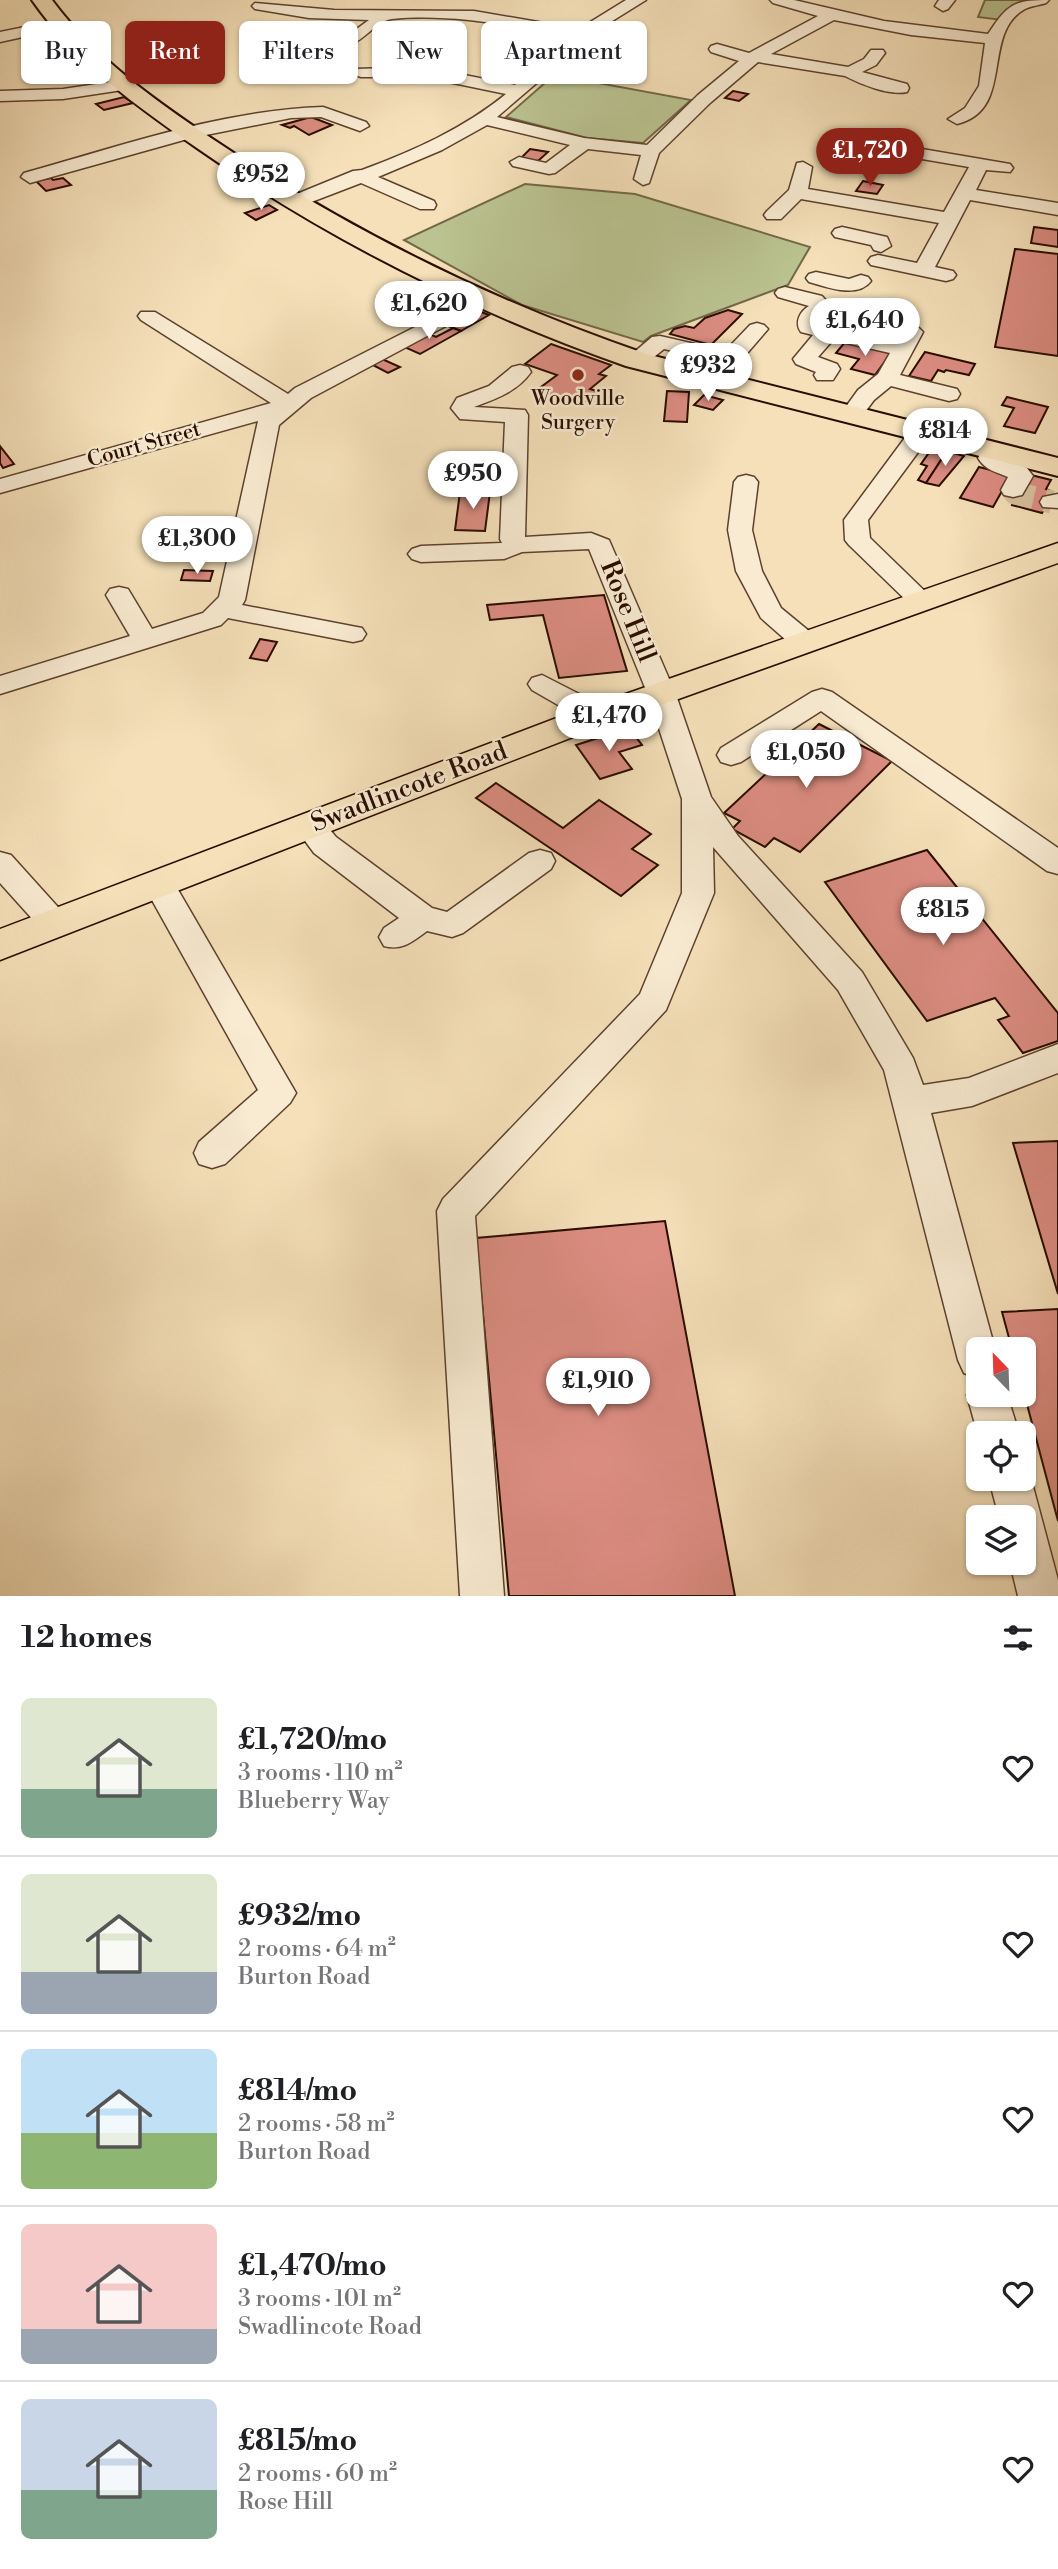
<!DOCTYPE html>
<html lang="en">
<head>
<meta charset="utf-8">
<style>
  :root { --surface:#fff; --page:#f2f2f2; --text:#202124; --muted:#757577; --line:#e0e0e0; --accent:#8f2418 }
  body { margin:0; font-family:"Libre Bodoni",serif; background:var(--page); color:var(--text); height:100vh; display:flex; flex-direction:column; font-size:26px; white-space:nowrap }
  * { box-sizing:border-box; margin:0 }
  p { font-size:23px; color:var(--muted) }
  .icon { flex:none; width:38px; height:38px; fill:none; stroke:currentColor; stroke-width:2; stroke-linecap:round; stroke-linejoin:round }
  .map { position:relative; height:1596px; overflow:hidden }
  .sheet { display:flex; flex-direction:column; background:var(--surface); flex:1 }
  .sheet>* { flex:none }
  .guide { position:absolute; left:21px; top:21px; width:700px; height:63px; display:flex; gap:14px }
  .needle { width:46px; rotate:337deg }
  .fabs { position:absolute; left:966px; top:1337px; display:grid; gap:14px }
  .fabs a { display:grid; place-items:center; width:70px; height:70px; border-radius:10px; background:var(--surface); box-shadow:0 2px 5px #0004; font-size:35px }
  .price { position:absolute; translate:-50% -60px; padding:0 16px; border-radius:24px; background:#fff; color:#222; font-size:23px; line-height:46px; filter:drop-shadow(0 2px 4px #0008) }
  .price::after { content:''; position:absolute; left:50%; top:42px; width:21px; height:16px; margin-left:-10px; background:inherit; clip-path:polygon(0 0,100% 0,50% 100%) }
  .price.current { background:var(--accent); color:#fff }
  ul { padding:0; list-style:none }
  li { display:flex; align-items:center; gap:21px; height:175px; padding:0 21px }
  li+li { border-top:2px solid var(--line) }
  li span { display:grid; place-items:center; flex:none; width:196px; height:140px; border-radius:10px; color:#555 }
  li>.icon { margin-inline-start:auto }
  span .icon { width:84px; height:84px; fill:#fffc; stroke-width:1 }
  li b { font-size:30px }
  h2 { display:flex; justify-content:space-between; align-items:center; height:84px; padding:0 21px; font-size:30px }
  .tag { padding:0 24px; border-radius:10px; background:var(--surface); box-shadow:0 2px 5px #0004; font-size:24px; line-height:63px }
  .tag.current { background:var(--accent); color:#fff }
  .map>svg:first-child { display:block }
  .green { fill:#bac391; stroke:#726848; stroke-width:2 }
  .building { fill:#dc8d82; stroke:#2a0c00; stroke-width:2 }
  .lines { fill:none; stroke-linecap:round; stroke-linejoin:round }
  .minor-tunnel { stroke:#d7c09d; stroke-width:23; stroke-dasharray:23 11; stroke-linecap:butt }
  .minor-casing { stroke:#5d412e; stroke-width:3 }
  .major-casing { stroke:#2a0c00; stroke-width:3 }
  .highway-casing { stroke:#2a0c00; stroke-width:4 }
  .minor { fill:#f8ebd2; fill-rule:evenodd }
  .major { fill:#f5e0b9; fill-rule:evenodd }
  .highway { fill:#f5e0b9; fill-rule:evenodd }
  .poi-dot { fill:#8f2418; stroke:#f8ebd2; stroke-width:2.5 }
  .labels { text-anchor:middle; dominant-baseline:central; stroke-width:5; stroke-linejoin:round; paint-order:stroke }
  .far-poi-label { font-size:21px; fill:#2a0c00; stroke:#f8ebd2 }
  .far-street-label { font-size:21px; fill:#2a0c00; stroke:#f8ebd2 }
  .street-label { font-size:26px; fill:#2a0c00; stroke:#f8ebd2 }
</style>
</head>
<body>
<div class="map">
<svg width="1058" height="1596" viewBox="0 0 1058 1596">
  <rect width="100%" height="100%" fill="#f5e0b9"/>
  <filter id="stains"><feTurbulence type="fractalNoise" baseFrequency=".00286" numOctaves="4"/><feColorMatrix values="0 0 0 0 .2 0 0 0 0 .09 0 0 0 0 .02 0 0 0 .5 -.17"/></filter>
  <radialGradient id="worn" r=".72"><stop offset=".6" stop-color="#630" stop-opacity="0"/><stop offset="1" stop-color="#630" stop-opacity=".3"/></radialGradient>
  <g class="green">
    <polygon points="985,0 1033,0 1008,9 1002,20 978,17"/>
    <polygon points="554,75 555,75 691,100 643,143 587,138 506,117"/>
    <polygon points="525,184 635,194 810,247 788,285 651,336 643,342 522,305 404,240"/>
  </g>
  <g class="building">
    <polygon points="733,91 748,94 739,101 725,98"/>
    <polygon points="124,97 133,103 104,110 96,104"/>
    <polygon points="311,117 332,125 309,135 294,126 290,128 282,125"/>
    <polygon points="530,149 548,152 538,161 521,158"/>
    <polygon points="51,178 53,180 63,178 71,185 46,191 36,181"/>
    <polygon points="863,181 883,185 877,194 856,191"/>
    <polygon points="269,205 277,210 256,220 245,213"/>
    <polygon points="1034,227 1058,230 1058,247 1031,243"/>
    <polygon points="1015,249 1058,254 1058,356 995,347"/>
    <polygon points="471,308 489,315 461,331 443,324"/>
    <polygon points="857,308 869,311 862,322 850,319"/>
    <polygon points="728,310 742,314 711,345 670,334 674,329 685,326 694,328 705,318"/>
    <polygon points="453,328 461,331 420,354 402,346 427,333 436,337"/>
    <polygon points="845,342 891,353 875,375 851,369 859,359 836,353"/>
    <polygon points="551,344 611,365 599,374 606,376 590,389 597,391 580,405 537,390 557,375 525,364"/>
    <polygon points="925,352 975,364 969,375 946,370 944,372 938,370 931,381 909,376"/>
    <polygon points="382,359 400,367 388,373 371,364"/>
    <polygon points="667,391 689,392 687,422 664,421"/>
    <polygon points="704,395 723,400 713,410 694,405"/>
    <polygon points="1007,397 1048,407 1035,433 1004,426 1014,408 1002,405"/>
    <polygon points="0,446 14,464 3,468 0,463"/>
    <polygon points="933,447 947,451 926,483 918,480 927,466 921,464"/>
    <polygon points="947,451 964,456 939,486 926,483"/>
    <polygon points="979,467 1011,475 993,507 960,498"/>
    <polygon points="1027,474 1051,480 1046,489 1053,492 1042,513 1012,505"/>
    <polygon points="460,492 490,492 485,531 455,530"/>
    <polygon points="184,570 213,571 210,581 181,580"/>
    <polygon points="604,595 627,671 559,678 543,615 490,620 487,605"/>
    <polygon points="260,639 277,642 267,661 250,658"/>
    <polygon points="819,724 892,761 800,852 774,838 765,847 732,829 740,821 724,813"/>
    <polygon points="629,728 642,745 619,752 632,769 600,779 576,745"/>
    <polygon points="496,783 563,828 599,800 651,834 632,849 658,865 621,896 476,798"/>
    <polygon points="927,850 1058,1013 1058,1041 1023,1053 998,1020 1009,1016 995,998 927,1021 825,882"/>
    <polygon points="1058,1141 1058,1294 1013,1143"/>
    <polygon points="665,1221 735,1596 509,1596 476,1238"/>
    <polygon points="1058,1309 1058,1521 1024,1393 1024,1349 1012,1349 1002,1312"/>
  </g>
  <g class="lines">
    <polyline class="minor-tunnel" points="1013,490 1015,493 1052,502"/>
    <defs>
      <g id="minor">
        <path d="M626,0H646L601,28L497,117L584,138L647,145L698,95L739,61L711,52L709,49L711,46L717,44L749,53L818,16L773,3L770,0H794L884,21L988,34C1008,4 1013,0 1049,0L1046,3C1040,5 1031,6 1025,9C980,34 1016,110 957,124L948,119L965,108L979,86L985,43L911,35L834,20L771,54L848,67L864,59L871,50H883L885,53L876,65L862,72L907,84L909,88L907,92C890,96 860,84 845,76L758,62L710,103L659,153L649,183L643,185L634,179L641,155L588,149L555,173L549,174L513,166L510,162L519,157L546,163L570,145L487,125L442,150L378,177L434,201L436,205L434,209H420L361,183L301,206H287L285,202L287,198L353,171L362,170C413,151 463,129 506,94L424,77H361L355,75L353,72L355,69L424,67L515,85L570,36C512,26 451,13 392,19C369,22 361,55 324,46L322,43L324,40L347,36L369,20L309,18L255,9L252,6L255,3L334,10L474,11L579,29Z"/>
        <polygon points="939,0 955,0 948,9 943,11 935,6"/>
        <polygon points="59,20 67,25 64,28 0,42 0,32"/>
        <polygon points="123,80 129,81 131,85 129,89 63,99 0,101 0,91 63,89"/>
        <path d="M323,107L366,122L369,126L360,131L321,117L291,118L191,138L30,183L21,177L24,173C121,146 222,110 323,107Z"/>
        <polygon points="840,135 1010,164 1013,168 1010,172 986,170 976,190 1058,203 1058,215 970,200 935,267 953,271 956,275 953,279 946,281 871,265 868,261 871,257 878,255 917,263 939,223 801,199 781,219 767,219 764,215 767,211 789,190 797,163 803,162 812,167 808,189 944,212 969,167 834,144 831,140"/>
        <polygon points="842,227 887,237 891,246 881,252 874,250 871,245 835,237 832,233 835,229"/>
        <path d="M816,272L849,279L861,275L868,277L871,281C857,299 827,287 809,282L806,278L809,274Z"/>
        <path d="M785,287L822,296L829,304L823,309L819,324L896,341L905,328H919L923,332L900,375L957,389L960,394L957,399L949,401L891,386L874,400L859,420H843L840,415L858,390L878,374L890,353L833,340L818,357L837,364L840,369L833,380H817L814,375L816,372L796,364L793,359L813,335L801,332C794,323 800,311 809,306L778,297L775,293L778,289Z"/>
        <polygon points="480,294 487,296 490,300 487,304 311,398 279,425 245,600 242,605 362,628 366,634 362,640 353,642 228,618 221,625 0,694 0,676 130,636 106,595 110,589 119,587 128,589 152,629 203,613 219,597 258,421 0,493 0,479 271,403 141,320 138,316 141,312 155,312 288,394 295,388"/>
        <polygon points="757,323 764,325 768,329 743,358 695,356 664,349 644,365 628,365 625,360 652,337 660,336 695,344 730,346 750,325"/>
        <path d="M520,365L528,367L531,372C517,392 495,399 474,407L525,410L528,415L525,537L591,533L609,540L676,695L711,797L738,836L862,972L913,1058L923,1085L969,1078L1058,1044V1073L972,1106L931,1113L995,1349H978V1379L964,1373L958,1360L884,1070L838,990L713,847L714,893L666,1010L475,1216L504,1596H460L437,1211L443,1199L640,994L682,893V799L648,695L589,549L522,552L504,559L421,562L412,559L408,554L412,549L421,546L502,543L500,539L505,422L460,419L451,408L457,398L489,386L512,367Z"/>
        <polygon points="921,425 929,427 933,432 868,520 870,538 934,600 930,606 921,608 912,606 849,545 845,540 844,520 913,427"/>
        <path d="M993,444L1001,446L1005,451L1002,458L1027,468L1033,476L1022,495L1013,497L1004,495L1001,490L1008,477C996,472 985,470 978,458L985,446Z"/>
        <polygon points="746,475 754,477 758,482 752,530 762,571 781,608 815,636 818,642 815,648 805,650 795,648 761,618 736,571 728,530 734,482 738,477"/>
        <polygon points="1058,494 1058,508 1043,507 1040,502 1043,497"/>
        <polygon points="542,675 585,697 605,719 601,726 591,728 581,726 565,709 532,690 528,684 532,678"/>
        <polygon points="822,689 832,692 1058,848 1058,874 1047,871 821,711 741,762 731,765 721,762 717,755 721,748 812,692"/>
        <path d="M309,815L320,818L336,837L432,908L447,912L529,853L540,850L551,853L555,861L551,869L463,933L452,937L427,931C412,942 402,951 384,946L379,937L384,928L399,918L314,853L294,826L298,818Z"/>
        <polygon points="0,852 11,855 66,916 71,924 66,932 55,936 44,932 0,883"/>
        <polygon points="159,873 170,876 296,1093 290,1103 225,1164 212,1168 199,1164 194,1153 199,1142 258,1090 143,884 148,876"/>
        <polygon points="978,1379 978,1395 1007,1395 1019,1433 978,1435 967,1395 973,1381"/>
        <polygon points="1024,1464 1031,1479 1058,1580 1058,1596 1018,1596 1010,1563 1024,1563 1024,1517 999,1517 989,1479 1024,1479"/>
      </g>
      <polygon id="major" points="1058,543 1058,563 578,735 0,960 0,929 554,719"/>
      <path id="highway" d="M32,0H52C95,58 152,98 211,138C347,229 491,301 646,354L1058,458V476L626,366C473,312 330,241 197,148C135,105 76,63 32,0Z"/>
    </defs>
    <use href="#minor" class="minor-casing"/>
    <use href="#major" class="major-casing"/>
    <use href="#highway" class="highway-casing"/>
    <use href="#minor" class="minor"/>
    <use href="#major" class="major"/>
    <use href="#highway" class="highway"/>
  </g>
  <circle class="poi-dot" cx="578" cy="375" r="7"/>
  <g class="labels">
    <g class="far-poi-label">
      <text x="578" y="399">Woodville<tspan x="578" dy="24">Surgery</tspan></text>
    </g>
    <g class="far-street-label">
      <text transform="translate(144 445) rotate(-16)">Court Street</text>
    </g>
    <g class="street-label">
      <text transform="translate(628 611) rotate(68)">Rose Hill</text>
      <text transform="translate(409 787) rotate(-21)">Swadlincote Road</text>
    </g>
  </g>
  <rect width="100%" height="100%" filter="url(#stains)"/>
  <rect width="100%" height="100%" fill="url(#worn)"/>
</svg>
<div class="fabs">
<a><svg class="needle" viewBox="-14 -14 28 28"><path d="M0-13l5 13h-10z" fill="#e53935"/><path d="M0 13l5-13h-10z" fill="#757577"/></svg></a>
<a><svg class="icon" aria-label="locate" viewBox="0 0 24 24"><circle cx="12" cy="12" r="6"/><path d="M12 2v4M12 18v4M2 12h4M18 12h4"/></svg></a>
<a><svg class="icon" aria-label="layers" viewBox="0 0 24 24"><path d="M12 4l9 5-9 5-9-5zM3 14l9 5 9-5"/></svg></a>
</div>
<b class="price current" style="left:870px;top:188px">£1,720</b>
<b class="price" style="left:261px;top:212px">£952</b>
<b class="price" style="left:429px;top:341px">£1,620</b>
<b class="price" style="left:865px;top:358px">£1,640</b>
<b class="price" style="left:708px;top:403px">£932</b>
<b class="price" style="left:945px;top:468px">£814</b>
<b class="price" style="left:473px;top:511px">£950</b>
<b class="price" style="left:197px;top:576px">£1,300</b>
<b class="price" style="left:609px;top:753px">£1,470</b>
<b class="price" style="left:806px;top:790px">£1,050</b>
<b class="price" style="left:943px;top:947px">£815</b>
<b class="price" style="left:598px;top:1418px">£1,910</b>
<div class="guide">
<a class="tag">Buy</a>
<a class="tag current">Rent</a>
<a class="tag">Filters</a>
<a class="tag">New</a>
<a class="tag">Apartment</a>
</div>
</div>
<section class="sheet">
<h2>12 homes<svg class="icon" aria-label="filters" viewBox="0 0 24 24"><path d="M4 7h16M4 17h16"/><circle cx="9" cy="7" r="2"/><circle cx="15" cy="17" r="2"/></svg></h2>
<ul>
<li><span style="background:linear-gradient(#dfe7d0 65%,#7fa58c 0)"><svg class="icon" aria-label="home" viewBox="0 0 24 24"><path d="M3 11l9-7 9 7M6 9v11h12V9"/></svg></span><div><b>£1,720/mo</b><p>3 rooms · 110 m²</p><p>Blueberry Way</p></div><svg class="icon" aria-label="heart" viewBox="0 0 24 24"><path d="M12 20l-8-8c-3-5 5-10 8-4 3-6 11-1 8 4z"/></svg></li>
<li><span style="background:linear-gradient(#dfe7d0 70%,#9aa5b1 0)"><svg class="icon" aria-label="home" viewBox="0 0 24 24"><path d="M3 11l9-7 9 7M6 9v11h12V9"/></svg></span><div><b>£932/mo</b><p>2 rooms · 64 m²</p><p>Burton Road</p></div><svg class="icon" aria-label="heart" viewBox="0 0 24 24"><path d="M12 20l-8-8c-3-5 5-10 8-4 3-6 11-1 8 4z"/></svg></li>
<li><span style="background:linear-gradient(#bfe0f5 60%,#8fb573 0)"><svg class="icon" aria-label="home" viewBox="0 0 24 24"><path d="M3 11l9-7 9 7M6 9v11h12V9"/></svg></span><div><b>£814/mo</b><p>2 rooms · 58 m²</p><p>Burton Road</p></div><svg class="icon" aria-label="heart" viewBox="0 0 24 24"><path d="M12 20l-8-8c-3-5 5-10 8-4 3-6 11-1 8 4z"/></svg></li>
<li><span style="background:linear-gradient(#f6c9c9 75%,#9aa5b1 0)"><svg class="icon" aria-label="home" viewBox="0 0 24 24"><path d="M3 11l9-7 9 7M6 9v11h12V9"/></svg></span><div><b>£1,470/mo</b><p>3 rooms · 101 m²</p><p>Swadlincote Road</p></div><svg class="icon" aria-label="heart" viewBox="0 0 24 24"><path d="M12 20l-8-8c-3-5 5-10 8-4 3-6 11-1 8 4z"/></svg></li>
<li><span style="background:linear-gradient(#c9d6e8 65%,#7fa58c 0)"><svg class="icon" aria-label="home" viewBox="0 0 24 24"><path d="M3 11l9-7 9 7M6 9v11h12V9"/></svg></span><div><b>£815/mo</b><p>2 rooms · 60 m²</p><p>Rose Hill</p></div><svg class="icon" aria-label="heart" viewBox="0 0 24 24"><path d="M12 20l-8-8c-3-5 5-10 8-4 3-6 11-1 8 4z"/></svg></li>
</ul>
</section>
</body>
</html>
